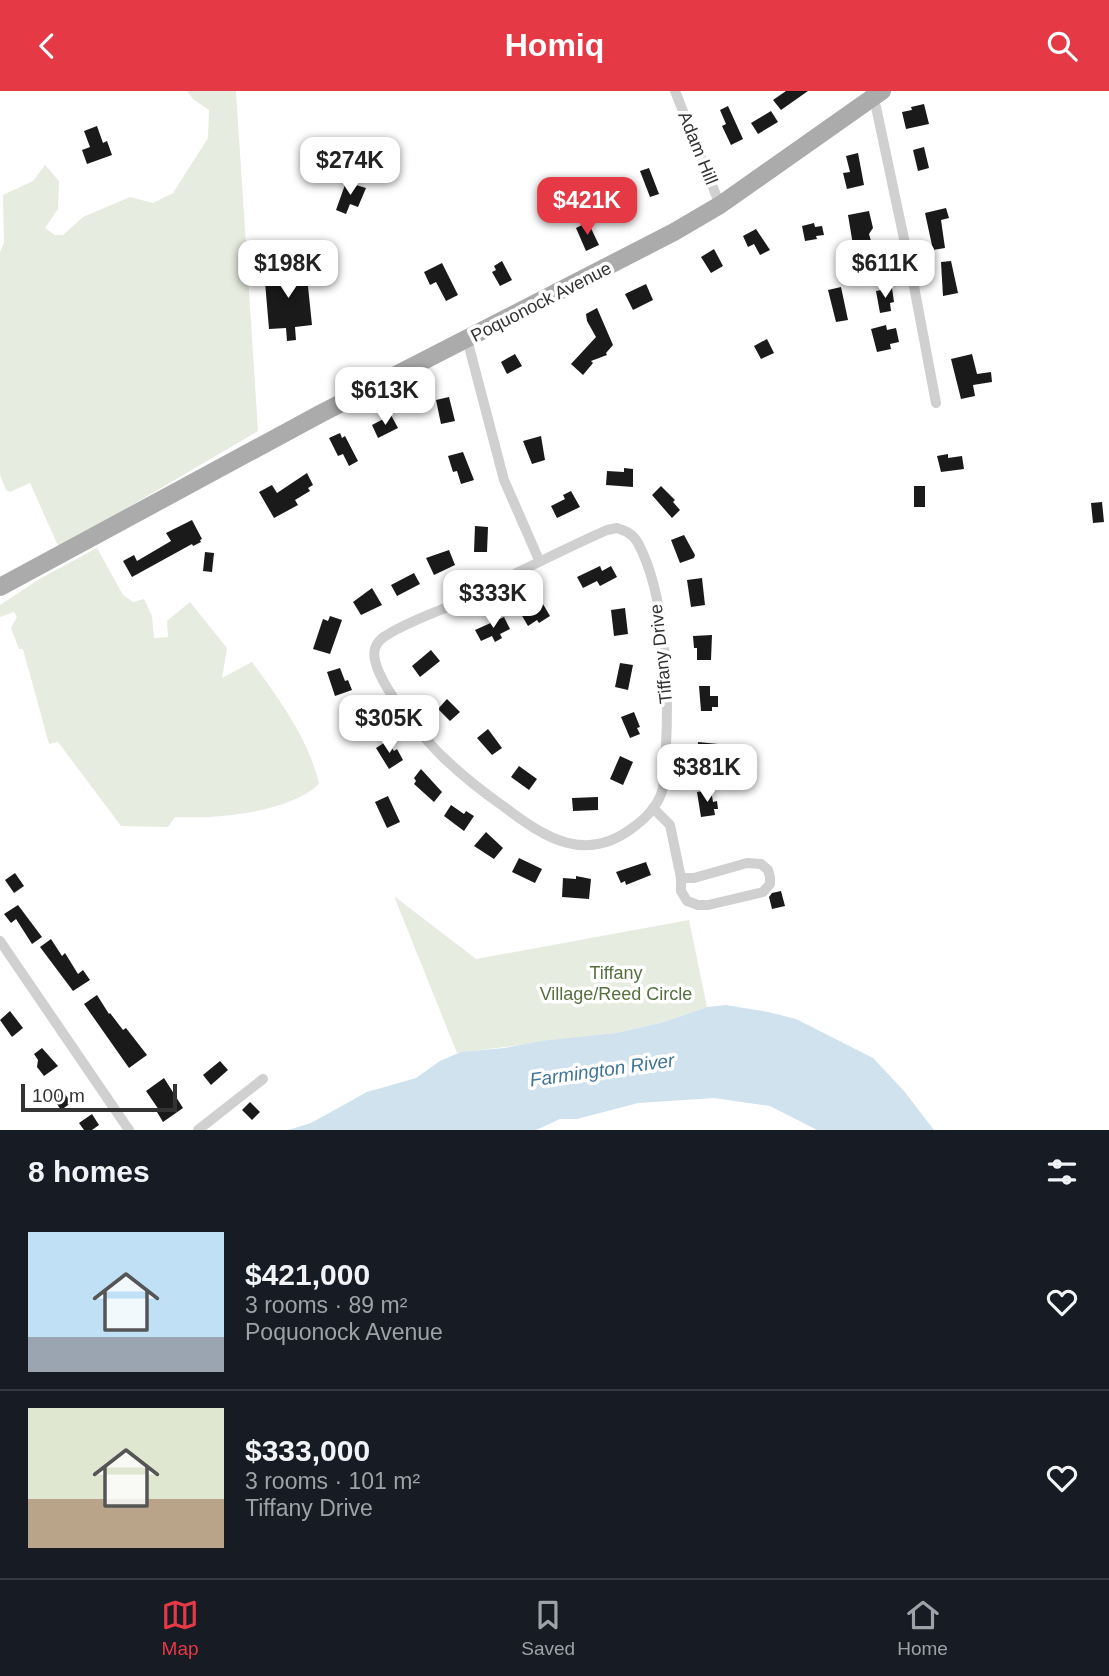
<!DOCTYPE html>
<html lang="en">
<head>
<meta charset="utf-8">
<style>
  :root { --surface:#171b24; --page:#20242c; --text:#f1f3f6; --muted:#9ea1a6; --line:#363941; --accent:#e63946 }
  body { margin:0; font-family:Helvetica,sans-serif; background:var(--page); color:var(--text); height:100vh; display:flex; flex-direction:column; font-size:26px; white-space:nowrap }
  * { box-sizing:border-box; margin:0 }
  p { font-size:23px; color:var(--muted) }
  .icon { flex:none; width:38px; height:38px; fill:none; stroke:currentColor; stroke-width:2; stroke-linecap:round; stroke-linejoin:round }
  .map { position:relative; height:1039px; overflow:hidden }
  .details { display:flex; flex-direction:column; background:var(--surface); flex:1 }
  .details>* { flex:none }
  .scale { position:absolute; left:21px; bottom:18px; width:156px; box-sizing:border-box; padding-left:7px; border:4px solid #333; border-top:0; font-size:19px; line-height:24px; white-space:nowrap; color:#333; -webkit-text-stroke:5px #fff; paint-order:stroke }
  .price { position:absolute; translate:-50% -60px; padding:0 16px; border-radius:14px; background:#fff; color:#222; font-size:23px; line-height:46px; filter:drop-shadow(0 2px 4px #0008) }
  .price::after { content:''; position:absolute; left:50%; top:42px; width:21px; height:16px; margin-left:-10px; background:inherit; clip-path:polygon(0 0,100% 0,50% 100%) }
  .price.selected { background:var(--accent); color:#fff }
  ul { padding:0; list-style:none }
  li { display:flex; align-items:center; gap:21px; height:175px; padding:0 28px }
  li+li { border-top:2px solid var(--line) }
  li span { display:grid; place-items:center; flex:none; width:196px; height:140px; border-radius:0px; color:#555 }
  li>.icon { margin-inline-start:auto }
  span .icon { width:84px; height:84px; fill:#fffc; stroke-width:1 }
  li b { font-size:30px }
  h2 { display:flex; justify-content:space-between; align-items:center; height:84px; padding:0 28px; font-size:30px }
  header { display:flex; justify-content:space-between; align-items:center; height:91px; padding:0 28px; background:var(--accent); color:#fff; font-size:32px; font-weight:800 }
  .menu { display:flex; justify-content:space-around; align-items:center; height:98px; border-top:2px solid var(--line); background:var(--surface); font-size:19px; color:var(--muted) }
  .menu a { display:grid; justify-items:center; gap:4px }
  .menu .selected { color:var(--accent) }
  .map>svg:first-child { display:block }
  .green { fill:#e6ecdf }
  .water { fill:#cfe2ee }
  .building { fill:#1a1a1a }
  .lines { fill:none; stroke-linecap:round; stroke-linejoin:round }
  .minor { stroke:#d0d0d0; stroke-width:10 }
  .primary { stroke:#ababab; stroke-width:18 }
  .labels { text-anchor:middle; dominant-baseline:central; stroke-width:7; stroke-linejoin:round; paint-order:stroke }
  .street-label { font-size:18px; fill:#333; stroke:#fff }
  .park-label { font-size:18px; fill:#56703f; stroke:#fff }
  .water-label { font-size:19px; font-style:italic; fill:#3f7597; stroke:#fff }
</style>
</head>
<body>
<header><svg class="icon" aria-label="back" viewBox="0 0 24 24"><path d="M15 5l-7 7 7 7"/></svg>Homiq<svg class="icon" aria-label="search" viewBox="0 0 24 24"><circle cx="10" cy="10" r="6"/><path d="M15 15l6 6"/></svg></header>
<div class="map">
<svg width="1109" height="1039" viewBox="0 0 1109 1039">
  <rect width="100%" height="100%" fill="#fff"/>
  <g class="green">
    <polygon points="187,0 236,0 258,340 59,457 30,392 10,401 6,399 0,384 0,161 4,152 3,104 33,90 45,74 59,90 58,118 45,137 55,144 63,144 83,126 130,106 153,112 173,102 208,47 209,19 193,8"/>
    <path d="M97,457L123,504L133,511L144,508L152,525L154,547L168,546L167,530L190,511L227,557L222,587L252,571C279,608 309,648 319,693C289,722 215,728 175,726L168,736L121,735L58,651L49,653L23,558H19L11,537L17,526L14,521L0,526V514L41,487Z"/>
    <polygon points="394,805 476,868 689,829 707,916 664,931 616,942 457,962"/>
  </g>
  <polygon class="water" points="726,914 768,921 796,928 873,967 904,1000 934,1039 817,1039 770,1015 714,1007 638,1012 577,1028 560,1028 536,1039 288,1039 311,1032 367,1001 416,987 440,970 461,961 504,957 542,950 616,942 664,931 707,916"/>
  <g class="building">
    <polygon points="786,0 808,0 781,19 773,9"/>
    <polygon points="924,13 929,33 906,38 902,21 912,19 911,16"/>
    <polygon points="728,15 743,48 731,54 722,35 726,33 720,19"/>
    <polygon points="771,20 778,31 758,43 751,32"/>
    <polygon points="97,35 103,52 107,50 112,64 87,73 82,59 90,56 84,40"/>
    <polygon points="924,56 929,77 918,80 913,59"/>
    <polygon points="858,62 864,94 847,98 843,82 850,81 846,65"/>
    <polygon points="649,77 659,103 650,106 640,80"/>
    <polygon points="346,91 366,97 358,116 350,113 346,123 336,119"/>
    <polygon points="552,100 557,110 544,117 539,106"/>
    <polygon points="946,117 949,127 941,129 945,157 933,159 925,122"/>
    <polygon points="869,120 873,137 869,143 871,150 853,154 848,124"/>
    <polygon points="588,131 599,154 586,160 576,137"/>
    <polygon points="814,132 815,136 822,135 824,144 816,145 817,148 805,150 802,135"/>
    <polygon points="756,138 770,159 760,164 754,153 748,156 743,145"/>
    <polygon points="714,158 723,175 711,182 701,166"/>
    <polygon points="502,170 512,189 500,195 492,181 496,179 494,175"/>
    <polygon points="951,170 958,202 943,205 941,171"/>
    <polygon points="442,172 458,204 446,210 436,191 430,194 424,181"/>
    <polygon points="306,176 312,234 295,236 296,249 287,250 286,237 269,238 264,179"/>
    <polygon points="867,179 870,193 859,195 857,180"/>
    <polygon points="646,193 653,209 633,219 625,203"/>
    <polygon points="841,196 848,229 836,231 828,199"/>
    <polygon points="892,197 894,211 890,212 891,220 880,222 876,200"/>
    <polygon points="597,217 613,254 606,262 607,264 591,270 593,272 583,284 571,273 596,246 587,230 586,223"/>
    <polygon points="886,234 887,239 896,237 899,251 890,253 891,258 877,261 871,238"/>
    <polygon points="767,248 774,262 761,268 754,255"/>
    <polygon points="515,263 522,275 507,283 501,271"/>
    <polygon points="972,263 977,283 991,281 992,291 973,294 975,305 961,308 951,268"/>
    <polygon points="449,306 455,330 441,333 436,309"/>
    <polygon points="391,324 398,337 378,347 372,334"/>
    <polygon points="340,342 342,347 345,345 358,370 349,375 343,363 338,365 329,347"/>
    <polygon points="541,345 545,369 532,373 523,350"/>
    <polygon points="463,361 474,389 461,393 457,380 453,381 448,365"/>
    <polygon points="948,363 948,367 962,365 964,378 941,381 937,365"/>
    <polygon points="624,377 633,378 633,396 606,394 607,380 624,381"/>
    <polygon points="307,382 313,394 308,397 310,400 295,409 298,414 274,427 259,401 272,394 277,402"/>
    <polygon points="661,395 675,409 673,411 680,419 672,427 652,404"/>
    <rect x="914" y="395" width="11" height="21"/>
    <polygon points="571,400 580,416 557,427 551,415 565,408 563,404"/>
    <polygon points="1102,411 1104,431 1093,432 1091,412"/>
    <polygon points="192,429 202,448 200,449 201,451 193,455 192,453 132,486 123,470 134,464 137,470 171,450 166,442"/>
    <polygon points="475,435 488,436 487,461 474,461"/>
    <polygon points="684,444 695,464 694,467 680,472 671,449"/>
    <polygon points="449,459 455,474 434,484 426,467"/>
    <polygon points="205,461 214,462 212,481 203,480"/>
    <polygon points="600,475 602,480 611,475 617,486 600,495 597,490 583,497 577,486"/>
    <polygon points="414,482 420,493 397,505 391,494"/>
    <polygon points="702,487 705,514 691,516 687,489"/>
    <polygon points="372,497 382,514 361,524 353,511"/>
    <polygon points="540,508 550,525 539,532 537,529 528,535 521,523 529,518 528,516"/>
    <polygon points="625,517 628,543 614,545 611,519"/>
    <polygon points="330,525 342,529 330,563 313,558 323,528 328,530"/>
    <polygon points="504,526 510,538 500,543 502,547 495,551 492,545 481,550 475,539"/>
    <polygon points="712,544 711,569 697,569 697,557 694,557 693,545"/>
    <polygon points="431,559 440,570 420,586 412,575"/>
    <polygon points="620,572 633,574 628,599 615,596"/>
    <polygon points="340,577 345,590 348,589 352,599 335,605 327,581"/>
    <polygon points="699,595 710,595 710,605 718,605 718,616 712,616 712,620 701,620"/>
    <polygon points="447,608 460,621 450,630 438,618"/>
    <polygon points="634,621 640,636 637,637 640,643 630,647 621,626"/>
    <polygon points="488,638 502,657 492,664 477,647"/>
    <polygon points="387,650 394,660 397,658 403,669 389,678 376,657"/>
    <polygon points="698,651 718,653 717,665 711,665 711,678 697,677"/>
    <polygon points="620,665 633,671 623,694 610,688"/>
    <polygon points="519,675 537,688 529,699 511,686"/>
    <polygon points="421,678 442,701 434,711 414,693 416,690 414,687"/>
    <polygon points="711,699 713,711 717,710 718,718 714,718 715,724 701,726 697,701"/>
    <polygon points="388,705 400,731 387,737 375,711"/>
    <polygon points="598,706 598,719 573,720 572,707"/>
    <polygon points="451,714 464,723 466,720 474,725 464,740 444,725"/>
    <polygon points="486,741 503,757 494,768 474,755"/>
    <polygon points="519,767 542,778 535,792 512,781"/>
    <polygon points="646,771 651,784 626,794 625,790 621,792 616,781"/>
    <polygon points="15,782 24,795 14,802 5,789"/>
    <polygon points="576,785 591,788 589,808 562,806 563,787 576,788"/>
    <polygon points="781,800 785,815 772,818 769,806 772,802"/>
    <polygon points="18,814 42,846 32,853 16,828 11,832 4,823"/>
    <polygon points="51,848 62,865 65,862 78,883 83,879 90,889 73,900 40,856"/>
    <polygon points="97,904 109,923 110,922 123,939 126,937 147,964 129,977 84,913"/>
    <polygon points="10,920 23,937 12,946 0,929"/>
    <polygon points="42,957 58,975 44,985 37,976 38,969 34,963"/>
    <polygon points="220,970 228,979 211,994 203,984"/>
    <polygon points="164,987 183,1017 163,1031 157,1021 159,1019 146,1000"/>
    <polygon points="63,1000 71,1012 61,1019 53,1007"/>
    <polygon points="250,1011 260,1021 252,1029 242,1019"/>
    <polygon points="92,1023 99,1034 92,1039 84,1039 79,1032"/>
  </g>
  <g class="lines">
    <g class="minor">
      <polyline points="675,0 720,114"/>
      <polyline points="870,9 876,16 913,190 936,312"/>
      <polyline points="467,248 504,389 539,469"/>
      <path d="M617,437C626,440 633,443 638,452C666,505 669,596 666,655C665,669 666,684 663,697C659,713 647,726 635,735C586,774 545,747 503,715C483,701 463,685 445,668C427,651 363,580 376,555C378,551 383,546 387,544C408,531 432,523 454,513C505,488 555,462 607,439Z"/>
      <polyline points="653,717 670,734 681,787 694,787 747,772 761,773 768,779 770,786 770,793 763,801 708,814 698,814 687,810 681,800 681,787"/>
      <polyline points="0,850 129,1039"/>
      <polyline points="198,1039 263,988"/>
    </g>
    <polyline class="primary" points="0,496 320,323 674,141 720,114 882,0"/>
  </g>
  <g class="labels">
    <g class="street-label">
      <text transform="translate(698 57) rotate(68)">Adam Hill</text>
      <text transform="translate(541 211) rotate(-27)">Poquonock Avenue</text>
      <text transform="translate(661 563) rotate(-96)">Tiffany Drive</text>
    </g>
    <g class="park-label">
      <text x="616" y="882">Tiffany<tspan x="616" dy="21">Village/Reed Circle</tspan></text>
    </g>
    <g class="water-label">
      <text transform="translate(602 979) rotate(-8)">Farmington River</text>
    </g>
  </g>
</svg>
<div class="scale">100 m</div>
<b class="price" style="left:350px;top:106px">$274K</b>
<b class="price selected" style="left:587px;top:146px">$421K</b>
<b class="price" style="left:288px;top:209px">$198K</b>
<b class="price" style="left:885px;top:209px">$611K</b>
<b class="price" style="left:385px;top:336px">$613K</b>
<b class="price" style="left:493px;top:539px">$333K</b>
<b class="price" style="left:389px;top:664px">$305K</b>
<b class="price" style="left:707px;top:713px">$381K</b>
</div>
<section class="details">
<h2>8 homes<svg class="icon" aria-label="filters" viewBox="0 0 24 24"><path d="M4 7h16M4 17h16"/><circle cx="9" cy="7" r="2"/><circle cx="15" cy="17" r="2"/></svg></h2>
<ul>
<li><span style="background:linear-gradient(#bfe0f5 75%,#9aa5b1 0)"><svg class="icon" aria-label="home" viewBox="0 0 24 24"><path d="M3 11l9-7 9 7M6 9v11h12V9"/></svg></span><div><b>$421,000</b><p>3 rooms · 89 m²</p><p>Poquonock Avenue</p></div><svg class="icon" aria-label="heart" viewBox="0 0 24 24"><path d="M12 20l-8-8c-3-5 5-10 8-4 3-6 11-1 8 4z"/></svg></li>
<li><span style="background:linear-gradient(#dfe7d0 65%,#b9a48a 0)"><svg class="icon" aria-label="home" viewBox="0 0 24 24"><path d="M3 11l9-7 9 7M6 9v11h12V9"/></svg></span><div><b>$333,000</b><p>3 rooms · 101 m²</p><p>Tiffany Drive</p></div><svg class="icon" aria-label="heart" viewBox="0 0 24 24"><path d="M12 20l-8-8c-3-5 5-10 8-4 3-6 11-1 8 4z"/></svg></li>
</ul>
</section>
<nav class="menu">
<a class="selected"><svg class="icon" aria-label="map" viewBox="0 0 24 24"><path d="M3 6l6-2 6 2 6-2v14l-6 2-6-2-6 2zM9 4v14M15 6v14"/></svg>Map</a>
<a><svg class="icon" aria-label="saved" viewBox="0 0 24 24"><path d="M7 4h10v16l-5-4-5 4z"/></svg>Saved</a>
<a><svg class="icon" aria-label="home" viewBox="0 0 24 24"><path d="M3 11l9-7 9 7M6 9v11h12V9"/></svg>Home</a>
</nav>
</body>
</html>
